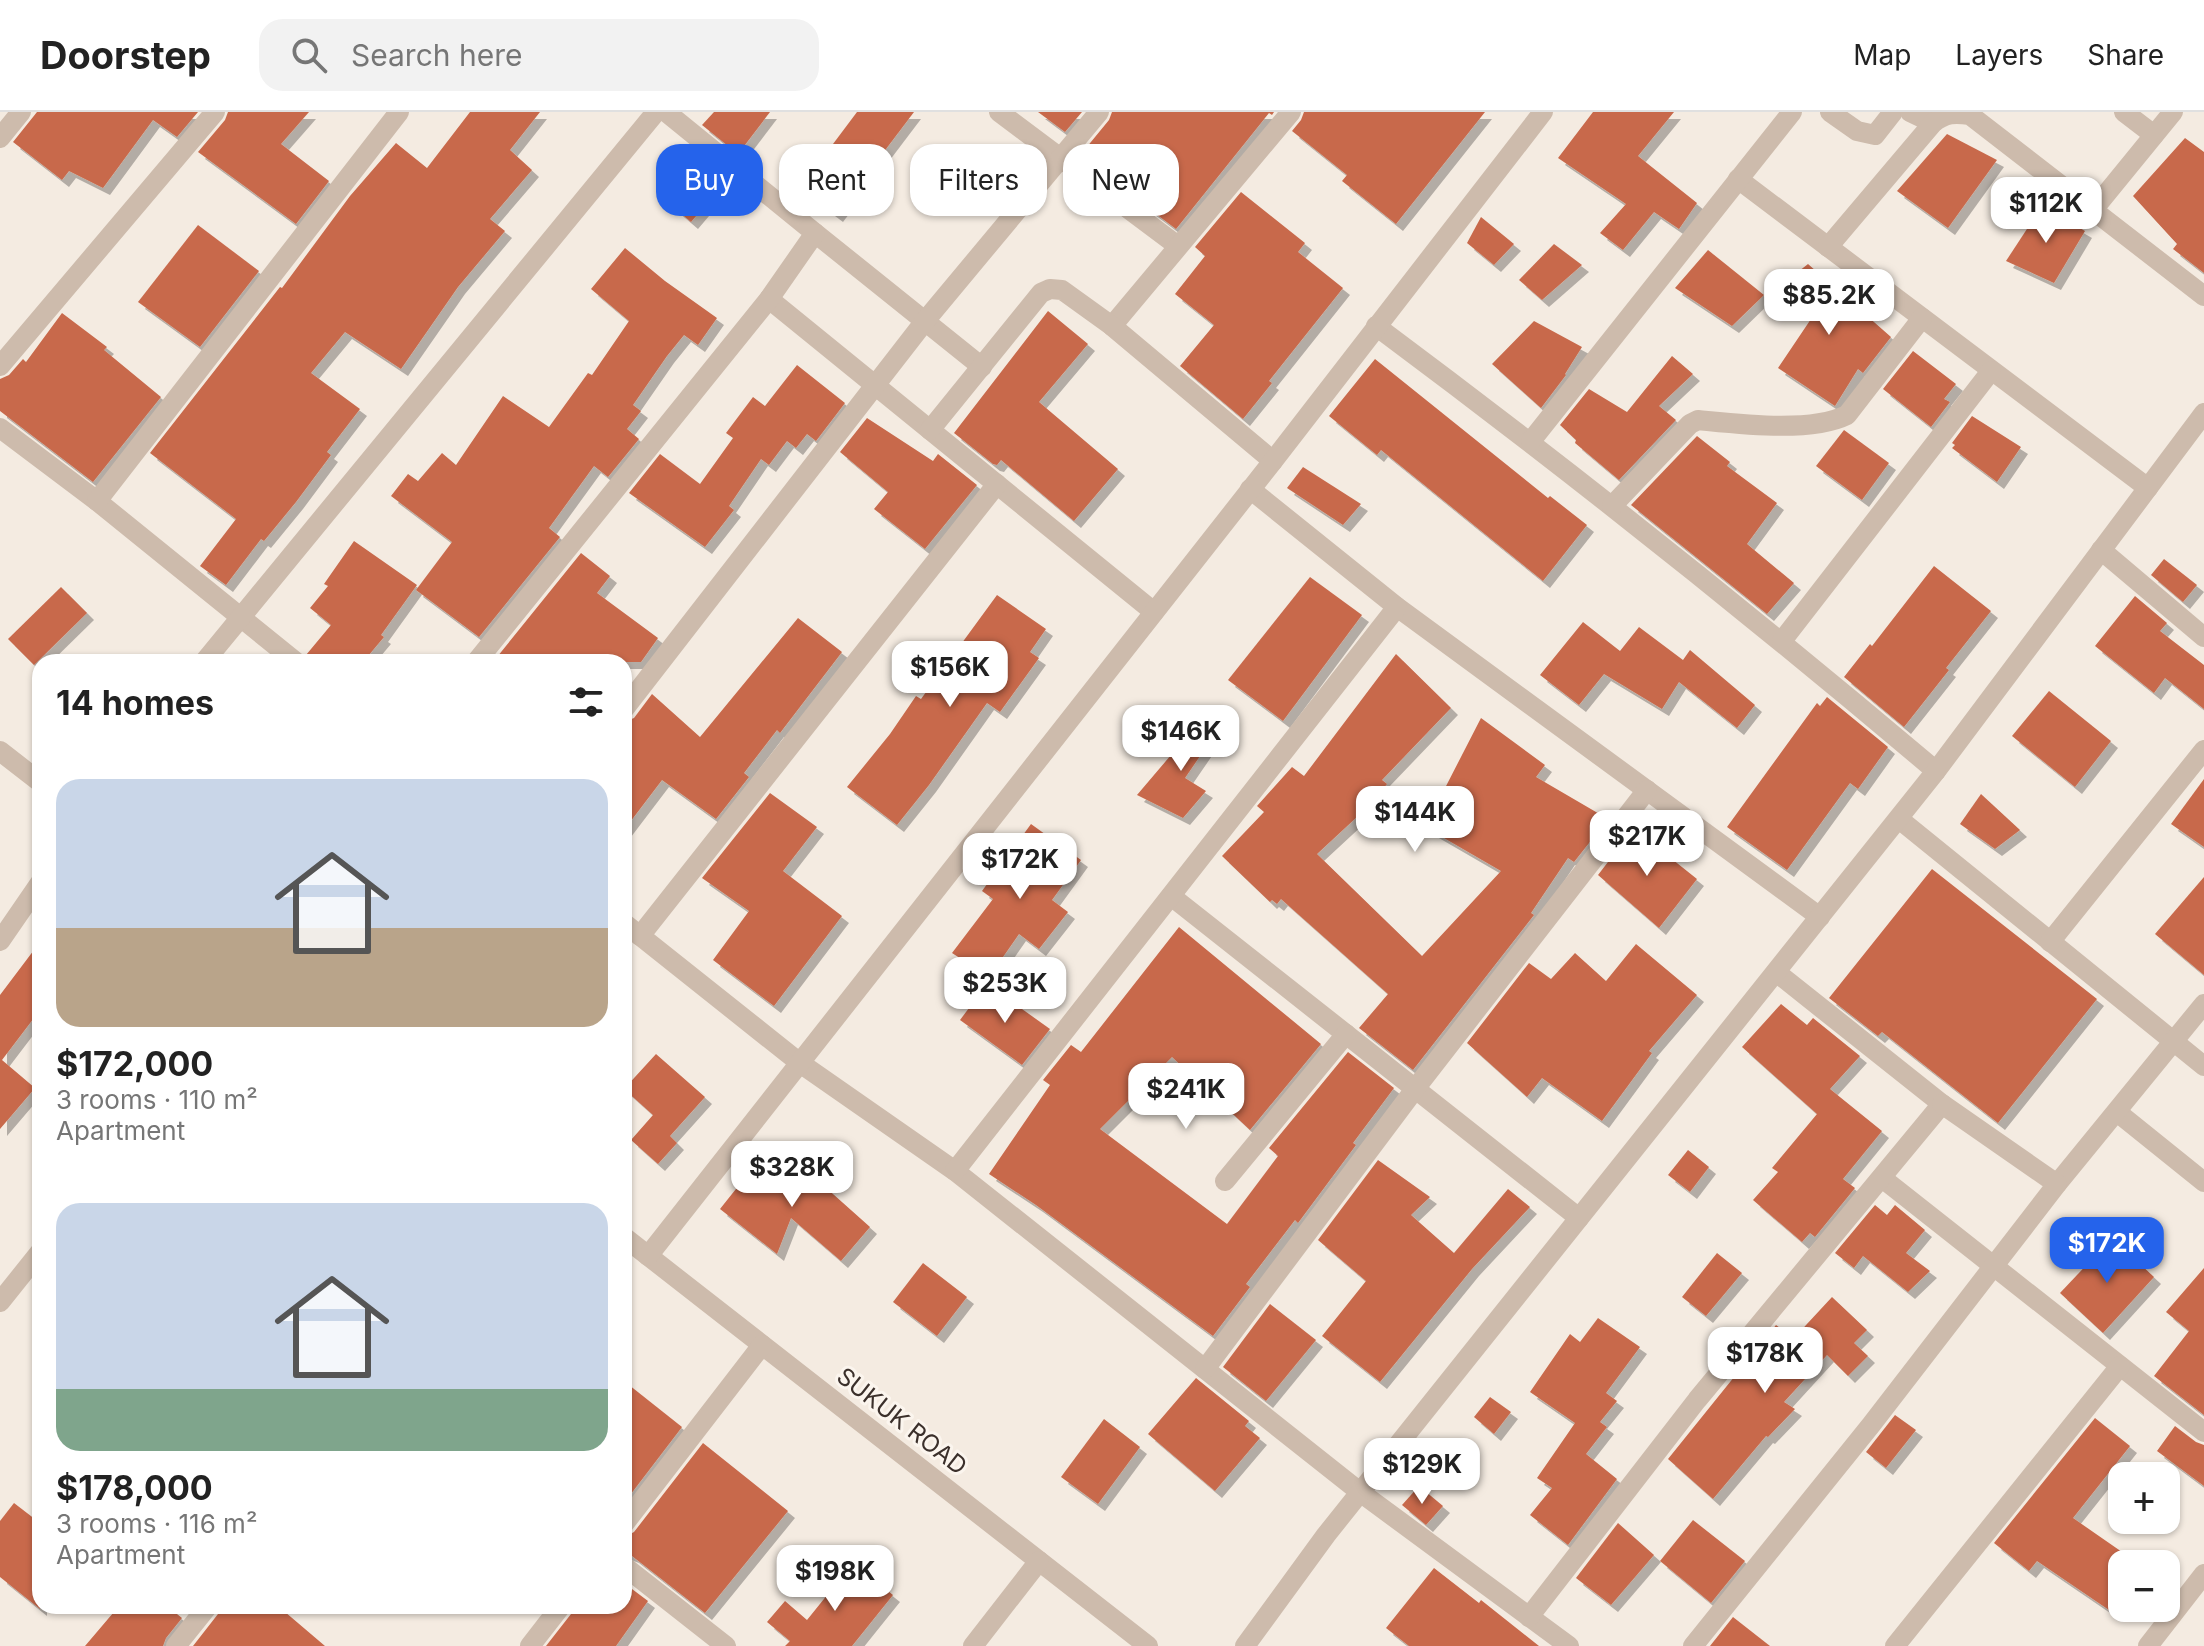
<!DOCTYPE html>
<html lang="en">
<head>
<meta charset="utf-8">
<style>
  :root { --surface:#fff; --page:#f2f2f2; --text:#222; --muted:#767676; --line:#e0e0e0; --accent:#2563eb }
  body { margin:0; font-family:Inter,sans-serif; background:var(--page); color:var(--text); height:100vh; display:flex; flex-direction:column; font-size:30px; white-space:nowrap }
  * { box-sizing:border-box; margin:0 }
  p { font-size:26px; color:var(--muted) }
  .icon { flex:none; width:44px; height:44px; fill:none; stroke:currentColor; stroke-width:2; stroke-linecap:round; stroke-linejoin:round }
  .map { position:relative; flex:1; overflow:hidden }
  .sheet { position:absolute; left:32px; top:542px; width:600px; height:960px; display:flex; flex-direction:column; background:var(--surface); border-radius:24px; box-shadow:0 2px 6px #0004 }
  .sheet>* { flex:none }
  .hud { position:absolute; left:656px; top:32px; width:760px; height:72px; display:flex; gap:16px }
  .fabs { position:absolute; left:2108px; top:1350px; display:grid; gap:16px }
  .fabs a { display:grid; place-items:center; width:72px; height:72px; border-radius:16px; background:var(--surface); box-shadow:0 2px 6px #0004; font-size:40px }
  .price { position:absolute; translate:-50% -68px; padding:0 18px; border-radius:16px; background:#fff; color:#222; font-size:26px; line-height:52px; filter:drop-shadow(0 2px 4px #0008) }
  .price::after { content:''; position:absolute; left:50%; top:48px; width:24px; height:18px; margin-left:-12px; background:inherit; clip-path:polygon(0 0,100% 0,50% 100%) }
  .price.selected { background:var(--accent); color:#fff }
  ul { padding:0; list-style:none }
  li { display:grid; align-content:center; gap:16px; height:424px; padding:0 24px }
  li span { display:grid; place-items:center; height:248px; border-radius:24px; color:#555 }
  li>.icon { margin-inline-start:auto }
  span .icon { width:144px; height:144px; fill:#fffc; stroke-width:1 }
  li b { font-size:34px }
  h2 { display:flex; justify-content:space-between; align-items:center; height:96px; padding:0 24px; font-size:34px }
  .chip { padding:0 28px; border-radius:24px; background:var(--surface); box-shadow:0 2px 6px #0004; font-size:28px; line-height:72px }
  .chip.selected { background:var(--accent); color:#fff }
  header { display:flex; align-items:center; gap:48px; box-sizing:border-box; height:112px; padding:0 40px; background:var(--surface); border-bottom:2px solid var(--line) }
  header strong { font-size:38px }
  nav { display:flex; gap:44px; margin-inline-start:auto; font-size:28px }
  .search { width:560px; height:72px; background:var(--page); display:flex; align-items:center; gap:20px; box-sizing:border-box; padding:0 28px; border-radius:24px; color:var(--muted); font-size:30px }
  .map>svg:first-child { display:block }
  .building { fill:#c8694b; filter:url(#shadow) }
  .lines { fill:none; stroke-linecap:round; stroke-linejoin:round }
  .minor { stroke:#cdbbac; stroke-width:20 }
  .labels { text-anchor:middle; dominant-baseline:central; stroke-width:6; stroke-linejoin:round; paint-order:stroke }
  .street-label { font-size:24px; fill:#3b302b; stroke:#fbf5ee }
</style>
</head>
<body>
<header>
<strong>Doorstep</strong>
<div class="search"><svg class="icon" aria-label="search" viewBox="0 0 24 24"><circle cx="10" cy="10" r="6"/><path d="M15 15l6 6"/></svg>Search here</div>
<nav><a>Map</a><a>Layers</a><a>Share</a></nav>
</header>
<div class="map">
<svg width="2204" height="1534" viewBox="0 0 2204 1534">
  <defs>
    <filter id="shadow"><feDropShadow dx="7" dy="7" stdDeviation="0" flood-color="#0004"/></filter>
  </defs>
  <rect width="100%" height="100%" fill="#f4ebe1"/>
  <g class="building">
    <polygon points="37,0 198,0 177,25 153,8 103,76 69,59 62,68 13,30"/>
    <polygon points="228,0 309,0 281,32 329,69 296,112 198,40 225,8"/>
    <polygon points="470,0 540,0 510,38 532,58 490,107 505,119 458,175 401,257 345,220 311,261 360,297 327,340 331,343 296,390 264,429 261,427 226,473 200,454 236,407 150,341 280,175 282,176 350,84 396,31 427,56"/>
    <polygon points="714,0 770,0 738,42 702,13"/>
    <polygon points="857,0 914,0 836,103 800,76"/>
    <polygon points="1038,0 1082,0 1065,20"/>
    <polygon points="1112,0 1274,0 1272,3 1269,1 1176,117 1087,50 1094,42 1086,36 1109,8"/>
    <polygon points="1304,0 1485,0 1396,112 1342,69 1347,63 1292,19 1301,8"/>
    <polygon points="1593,0 1674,0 1638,44 1697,91 1679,117 1654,100 1623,138 1600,121 1626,92 1558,46"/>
    <polygon points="1947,22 1997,48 1948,116 1897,79"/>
    <polygon points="2185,26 2204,40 2204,161 2173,137 2177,132 2133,84"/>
    <polygon points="685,32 735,73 715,96 708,90 691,110 671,93 685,77 662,57"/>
    <polygon points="1241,80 1305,131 1298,140 1343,176 1269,269 1272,271 1243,307 1180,254 1214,213 1175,182 1205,144 1195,135"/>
    <polygon points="2042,94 2085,119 2054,171 2006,149"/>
    <polygon points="1481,105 1514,132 1494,153 1467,131"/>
    <polygon points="198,113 259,159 200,235 138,190"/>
    <polygon points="1554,132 1582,153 1542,188 1519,168"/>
    <polygon points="625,136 665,169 717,206 698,233 684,223 667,244 633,293 641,299 627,317 639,327 608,365 594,354 549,416 560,425 479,525 416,478 452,430 391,384 408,362 418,369 442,341 456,353 503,284 549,315 588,261 592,263 629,209 591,177"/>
    <polygon points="1708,138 1764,183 1732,214 1675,176"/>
    <polygon points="1808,152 1891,225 1863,261 1858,257 1835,294 1778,256 1811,207 1775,178"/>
    <polygon points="1048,199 1088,232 1039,290 1118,357 1074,409 1001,348 997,353 993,352 954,321"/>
    <polygon points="62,201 107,235 104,238 161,285 93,370 0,299 0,267 9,263 23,247 26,250"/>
    <polygon points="1534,209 1582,235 1565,262 1566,263 1541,296 1492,252"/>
    <polygon points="1913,239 1956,272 1944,287 1950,290 1931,315 1883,277"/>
    <polygon points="1672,244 1693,262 1659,294 1676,308 1619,368 1575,331 1576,328 1560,313 1589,277 1627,300"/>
    <polygon points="1375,247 1548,386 1550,384 1587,413 1543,469 1381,338 1377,343 1329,304"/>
    <polygon points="797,253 845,291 816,329 807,322 796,336 787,329 769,353 761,347 729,394 734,398 705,435 629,381 660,342 700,372 733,326 726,321 753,285 765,294"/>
    <polygon points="1972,304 2021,335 1997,370 1952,336 1955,333 1952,331"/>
    <polygon points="867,306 933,349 938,342 977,373 925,437 874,397 888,380 840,340"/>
    <polygon points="1844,318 1889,351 1862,388 1816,354"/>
    <polygon points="1697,324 1730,350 1727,354 1777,391 1747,432 1794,471 1767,502 1631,393"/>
    <polygon points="1303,355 1361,392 1343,413 1287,376"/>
    <polygon points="354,429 417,473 381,523 384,525 363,550 309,550 306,543 331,513 310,496 328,474 324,472"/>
    <polygon points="581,441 610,464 597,481 658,526 641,550 493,550"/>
    <polygon points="2164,447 2197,473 2183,490 2151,463"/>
    <polygon points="1934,454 1991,499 1946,556 1949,558 1904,615 1844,565 1870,532 1872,534"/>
    <polygon points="1310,465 1362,503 1283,609 1228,568"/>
    <polygon points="61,475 87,501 34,553 8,527"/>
    <polygon points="997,483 1046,517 1030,540 1039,546 1000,600 987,591 929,673 897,713 847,675 890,622 916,584 921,587"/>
    <polygon points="2135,484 2167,511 2160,519 2204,553 2204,597 2165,566 2154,581 2095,534"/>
    <polygon points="798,506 842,540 780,621 777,618 744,661 749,665 716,707 662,668 624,718 624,610 634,606 652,582 700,625"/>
    <polygon points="1583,510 1620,539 1639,515 1683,548 1690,538 1755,593 1737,616 1679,570 1662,597 1604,562 1579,593 1540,563"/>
    <polygon points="1396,542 1451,596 1382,668 1387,672 1360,705 1358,704 1317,742 1422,844 1501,759 1425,715 1481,606 1545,653 1536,665 1608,707 1574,750 1568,746 1531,801 1534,803 1413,958 1359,916 1388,882 1281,787 1277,792 1272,788 1270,790 1222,744 1264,700 1257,694 1292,655 1304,664"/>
    <polygon points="2049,579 2111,629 2075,675 2012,624"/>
    <polygon points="1827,585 1888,635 1858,677 1850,671 1787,758 1727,715 1817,591 1820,594"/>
    <polygon points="1205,603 1220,615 1185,666 1206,679 1183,706 1137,683"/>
    <polygon points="2204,667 2204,735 2171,712"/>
    <polygon points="770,681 817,715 783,759 842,804 774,894 713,848 749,799 702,766"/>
    <polygon points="1981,682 2020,718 1995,737 1960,712"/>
    <polygon points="1031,712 1081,748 1052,788 1068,800 1039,837 1019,822 989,865 952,841 993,787 982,779"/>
    <polygon points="1631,720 1636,722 1638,720 1697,767 1659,816 1598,763"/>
    <polygon points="1932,757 2097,887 1998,1011 1882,920 1878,924 1829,886"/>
    <polygon points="2204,765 2204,863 2155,822"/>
    <polygon points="1179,815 1321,932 1250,1018 1172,945 1100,1017 1227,1112 1278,1044 1269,1036 1348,940 1394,976 1353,1031 1356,1033 1298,1111 1295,1108 1246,1172 1250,1175 1213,1224 1036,1093 989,1062 1050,973 1043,968 1071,933 1081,940"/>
    <polygon points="40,830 40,898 2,948 35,976 0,1017 0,883"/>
    <polygon points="1636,832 1697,883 1649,939 1652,941 1602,1009 1542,966 1527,985 1467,931 1529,851 1551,867 1575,841 1606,869"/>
    <polygon points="987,872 1050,917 1022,953 960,908"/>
    <polygon points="1781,892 1807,913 1813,906 1860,944 1830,977 1882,1019 1843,1067 1855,1076 1815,1125 1810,1121 1802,1130 1753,1088 1778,1060 1772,1056 1817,1002 1742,935"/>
    <polygon points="656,942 705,985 670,1024 677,1031 658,1052 631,1028 653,1003 624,977"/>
    <polygon points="767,1038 819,1080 824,1074 870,1115 841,1149 791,1106 777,1142 720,1097"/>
    <polygon points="1688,1038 1709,1055 1690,1080 1668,1063"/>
    <polygon points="1378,1048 1430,1085 1411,1103 1454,1141 1508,1077 1530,1095 1472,1157 1380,1270 1322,1224 1366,1169 1318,1128"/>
    <polygon points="1875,1093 1887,1103 1895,1093 1925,1118 1906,1141 1930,1159 1908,1180 1863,1144 1854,1156 1835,1141"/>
    <polygon points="2112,1126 2154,1165 2103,1221 2060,1181"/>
    <polygon points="1717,1141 1742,1161 1706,1204 1682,1185"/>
    <polygon points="923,1151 967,1185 937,1224 893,1190"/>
    <polygon points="2204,1156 2204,1303 2154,1264 2189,1219 2166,1200"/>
    <polygon points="1832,1185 1867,1218 1854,1231 1868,1244 1848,1264 1827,1243 1784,1290 1795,1297 1768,1325 1766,1324 1713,1387 1668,1347 1776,1213 1794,1226"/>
    <polygon points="1270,1192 1316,1228 1266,1289 1223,1255"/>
    <polygon points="1598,1206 1640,1235 1606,1281 1617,1289 1600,1310 1607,1315 1586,1342 1617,1367 1568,1433 1530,1403 1552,1376 1537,1366 1575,1311 1530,1280 1570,1222 1580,1230"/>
    <polygon points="1196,1266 1249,1309 1245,1314 1260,1326 1215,1379 1148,1322"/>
    <polygon points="624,1269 682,1315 624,1391"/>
    <polygon points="1490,1285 1511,1300 1494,1322 1474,1305"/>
    <polygon points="1895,1303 1916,1318 1886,1356 1866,1340"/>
    <polygon points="2095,1306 2130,1334 2073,1406 2122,1440 2122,1480 2109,1498 2037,1449 2029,1459 1994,1431"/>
    <polygon points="1104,1307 1140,1335 1098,1392 1061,1365"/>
    <polygon points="2175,1314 2196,1330 2204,1333 2204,1374 2157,1339"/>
    <polygon points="703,1331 788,1399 705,1501 632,1444 624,1441 624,1425 634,1420"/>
    <polygon points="1419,1374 1443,1394 1426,1413 1402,1393"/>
    <polygon points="14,1391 40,1411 40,1497 0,1465 0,1409"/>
    <polygon points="1693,1408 1745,1449 1711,1491 1660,1449"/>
    <polygon points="1618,1411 1654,1443 1611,1493 1576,1466"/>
    <polygon points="853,1451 893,1483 852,1534 785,1534 790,1529 767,1510 785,1489 807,1508"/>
    <polygon points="1434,1456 1479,1491 1481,1488 1539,1534 1409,1534 1386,1516"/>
    <polygon points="624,1471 648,1489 616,1534 546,1534 571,1502 574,1494 624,1494"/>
    <polygon points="119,1494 167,1494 182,1506 166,1526 163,1534 85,1534"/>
    <polygon points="221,1494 278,1494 325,1534 193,1534 218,1502"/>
    <polygon points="1733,1505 1770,1534 1710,1534"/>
  </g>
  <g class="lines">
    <g class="minor">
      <polyline points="999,0 1178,134"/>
      <polyline points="1830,0 1857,19 1875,23 1893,0"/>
      <polyline points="1910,0 1933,11"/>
      <polyline points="2124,0 2154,23"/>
      <polyline points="0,26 21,0"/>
      <polyline points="1738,67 2148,376"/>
      <polyline points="2093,98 2173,0"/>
      <polyline points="815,121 982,255"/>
      <path d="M1828,135L1933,11C1946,1 1954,1 1970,3L2204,184"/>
      <polyline points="769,187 1154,500"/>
      <polyline points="1112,214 1291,0"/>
      <path d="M1376,214C1568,357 1754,505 1936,659"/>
      <polyline points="0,254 215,0"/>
      <polyline points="0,316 97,389 296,550"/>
      <polyline points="930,318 1041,181 1050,177 1062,178 1112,214 1273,349"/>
      <polyline points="1531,329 1792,0"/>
      <polyline points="1250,377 1397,495 1820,805"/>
      <polyline points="97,389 399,0"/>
      <path d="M1612,394L1690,312L1698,308C1739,312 1811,321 1847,303L1922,206"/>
      <polyline points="2101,438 2204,525"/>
      <polyline points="1782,529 1991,259"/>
      <polyline points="204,550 656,0"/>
      <polyline points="476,550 769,187 815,121 666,0"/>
      <polyline points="624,597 925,209 1099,0"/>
      <polyline points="0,639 40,670"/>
      <polyline points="1899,707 2204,954"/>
      <polyline points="1171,784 1579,1106"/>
      <polyline points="624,811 800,951 955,1059 1360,1380 1569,1534"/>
      <polyline points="640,824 997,372"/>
      <polyline points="0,829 40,771"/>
      <polyline points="2050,830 2204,638"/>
      <polyline points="2117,1000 2204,1070"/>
      <polyline points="955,1059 1397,495"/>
      <polyline points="1882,1066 2204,1320"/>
      <polyline points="1225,1069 1346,922"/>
      <polyline points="2057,1072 2204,892"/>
      <polyline points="624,1125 1148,1534"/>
      <polyline points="648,1144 1273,349 1543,0"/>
      <polyline points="0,1190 40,1140"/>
      <polyline points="1205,1257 1415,977 1647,678"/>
      <polyline points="624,1412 762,1233"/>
      <polyline points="624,1454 726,1534"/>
      <polyline points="1529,1505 1697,1288 1942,992 1776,860"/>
      <polyline points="176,1534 208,1494"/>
      <polyline points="530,1534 561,1494"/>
      <polyline points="973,1534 1039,1449"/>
      <polyline points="1245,1534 1326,1423 1936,659 2204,301"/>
      <polyline points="1693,1534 1871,1313 2057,1072 1942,992"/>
      <polyline points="1895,1534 2120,1254"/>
      <polyline points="2148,1534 2204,1462"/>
    </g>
  </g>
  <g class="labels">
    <g class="street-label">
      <text transform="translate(902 1309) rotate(38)">SUKUK ROAD</text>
    </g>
  </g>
</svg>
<div class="fabs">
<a>+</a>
<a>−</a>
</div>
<b class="price" style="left:2046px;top:133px">$112K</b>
<b class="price" style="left:1829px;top:225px">$85.2K</b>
<b class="price" style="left:950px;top:597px">$156K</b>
<b class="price" style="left:1181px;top:661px">$146K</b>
<b class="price" style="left:1415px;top:742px">$144K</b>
<b class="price" style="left:1647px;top:766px">$217K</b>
<b class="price" style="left:1020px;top:789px">$172K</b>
<b class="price" style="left:1005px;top:913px">$253K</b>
<b class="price" style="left:1186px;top:1019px">$241K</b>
<b class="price" style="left:792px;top:1097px">$328K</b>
<b class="price selected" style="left:2107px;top:1173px">$172K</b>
<b class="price" style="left:1765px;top:1283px">$178K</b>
<b class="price" style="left:1422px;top:1394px">$129K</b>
<b class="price" style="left:835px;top:1501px">$198K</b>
<div class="hud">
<a class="chip selected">Buy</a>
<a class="chip">Rent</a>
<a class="chip">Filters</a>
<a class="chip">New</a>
</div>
<section class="sheet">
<h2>14 homes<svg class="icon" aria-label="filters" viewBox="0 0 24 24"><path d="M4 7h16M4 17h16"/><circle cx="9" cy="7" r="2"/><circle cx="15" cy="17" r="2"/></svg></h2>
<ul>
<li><span style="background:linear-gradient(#c9d6e8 60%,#b9a48a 0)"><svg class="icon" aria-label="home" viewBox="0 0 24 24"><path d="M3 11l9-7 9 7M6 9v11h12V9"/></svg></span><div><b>$172,000</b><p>3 rooms · 110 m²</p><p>Apartment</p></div></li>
<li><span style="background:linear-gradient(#c9d6e8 75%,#7fa58c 0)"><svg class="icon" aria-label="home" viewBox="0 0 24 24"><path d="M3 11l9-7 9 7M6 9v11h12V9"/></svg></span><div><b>$178,000</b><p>3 rooms · 116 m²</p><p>Apartment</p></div></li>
</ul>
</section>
</div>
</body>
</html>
